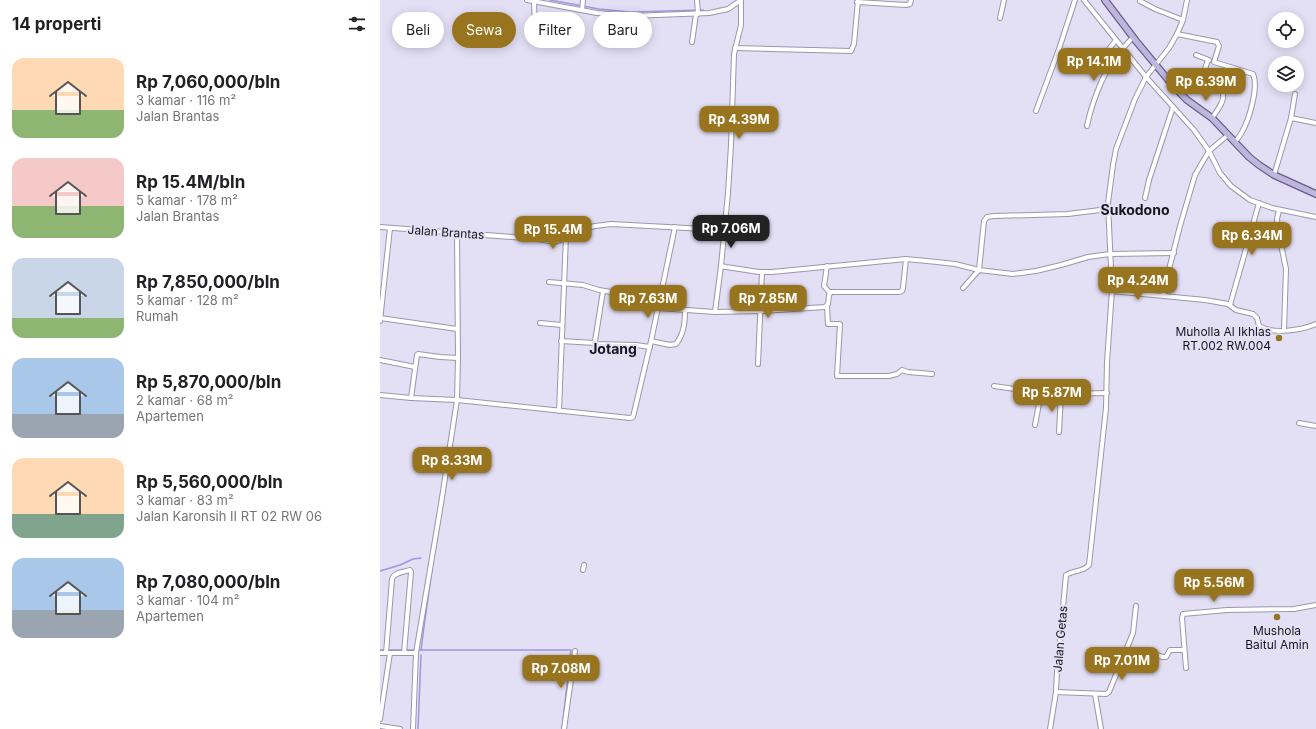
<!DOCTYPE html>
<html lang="id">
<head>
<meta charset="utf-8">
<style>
  :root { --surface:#fff; --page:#f6f6f6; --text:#202124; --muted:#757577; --accent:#99741e }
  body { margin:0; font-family:Inter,sans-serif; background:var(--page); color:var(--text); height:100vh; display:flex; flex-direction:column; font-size:15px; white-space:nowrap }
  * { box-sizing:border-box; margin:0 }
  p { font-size:13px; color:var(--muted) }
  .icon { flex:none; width:22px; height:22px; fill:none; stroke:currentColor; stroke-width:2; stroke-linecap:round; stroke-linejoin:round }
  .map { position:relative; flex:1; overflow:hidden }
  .side { display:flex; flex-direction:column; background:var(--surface); width:380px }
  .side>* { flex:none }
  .guide { position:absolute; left:12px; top:12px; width:380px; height:36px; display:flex; gap:8px }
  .tools { position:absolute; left:888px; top:12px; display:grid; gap:8px }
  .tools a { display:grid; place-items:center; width:36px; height:36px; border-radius:50%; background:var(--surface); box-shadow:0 2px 10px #0003; font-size:20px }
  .price { position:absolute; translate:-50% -34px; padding:0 9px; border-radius:8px; background:var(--accent); color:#fff; font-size:13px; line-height:26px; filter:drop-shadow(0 1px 2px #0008) }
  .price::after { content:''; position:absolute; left:50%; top:24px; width:12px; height:9px; margin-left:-6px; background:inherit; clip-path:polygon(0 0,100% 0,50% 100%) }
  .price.active { background:#222; color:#fff }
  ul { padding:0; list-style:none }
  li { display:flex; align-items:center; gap:12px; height:100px; padding:0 12px }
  li span { display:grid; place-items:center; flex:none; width:112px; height:80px; border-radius:12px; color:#555 }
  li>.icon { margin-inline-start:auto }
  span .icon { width:48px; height:48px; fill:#fffc; stroke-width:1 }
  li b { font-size:17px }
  h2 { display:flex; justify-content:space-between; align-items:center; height:48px; padding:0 12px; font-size:17px }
  .chip { padding:0 14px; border-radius:18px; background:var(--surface); box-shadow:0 2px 10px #0003; font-size:14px; line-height:36px }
  .chip.active { background:var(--accent); color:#fff }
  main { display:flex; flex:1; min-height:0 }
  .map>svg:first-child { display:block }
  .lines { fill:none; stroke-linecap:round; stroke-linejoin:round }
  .stream { stroke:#a493df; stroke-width:1.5 }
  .minor-casing { stroke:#9a96ab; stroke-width:6 }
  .major-casing { stroke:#675e8a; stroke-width:8 }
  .minor { stroke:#fff; stroke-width:4 }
  .major { stroke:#beb6dc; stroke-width:5.5 }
  .poi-dot { fill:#99741e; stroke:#e3e0f6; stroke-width:1.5 }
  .labels { text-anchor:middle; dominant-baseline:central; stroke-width:4; stroke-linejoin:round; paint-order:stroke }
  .street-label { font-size:12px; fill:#17161d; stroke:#e3e0f6 }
  .poi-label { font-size:12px; fill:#17161d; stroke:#e3e0f6; text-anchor:end }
  .quarter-label { font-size:14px; font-weight:bold; fill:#17161d; stroke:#e3e0f6 }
</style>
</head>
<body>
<main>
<section class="side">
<h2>14 properti<svg class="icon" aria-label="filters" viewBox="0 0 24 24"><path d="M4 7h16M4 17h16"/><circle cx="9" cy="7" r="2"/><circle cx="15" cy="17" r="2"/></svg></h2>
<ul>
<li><span style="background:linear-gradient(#ffd9b3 65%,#8fb573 0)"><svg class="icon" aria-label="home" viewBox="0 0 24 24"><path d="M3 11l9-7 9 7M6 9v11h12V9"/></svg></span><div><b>Rp 7,060,000/bln</b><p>3 kamar · 116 m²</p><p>Jalan Brantas</p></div></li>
<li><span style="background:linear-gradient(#f6c9c9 60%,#8fb573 0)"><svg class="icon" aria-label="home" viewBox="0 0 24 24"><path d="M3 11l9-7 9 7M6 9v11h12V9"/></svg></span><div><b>Rp 15.4M/bln</b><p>5 kamar · 178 m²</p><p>Jalan Brantas</p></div></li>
<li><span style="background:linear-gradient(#c9d6e8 75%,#8fb573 0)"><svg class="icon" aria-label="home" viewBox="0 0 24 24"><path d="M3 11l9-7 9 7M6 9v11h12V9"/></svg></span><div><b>Rp 7,850,000/bln</b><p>5 kamar · 128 m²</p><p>Rumah</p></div></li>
<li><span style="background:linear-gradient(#a9c7e8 70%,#9aa5b1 0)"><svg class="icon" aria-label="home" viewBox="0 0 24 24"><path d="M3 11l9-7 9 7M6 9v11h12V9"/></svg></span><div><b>Rp 5,870,000/bln</b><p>2 kamar · 68 m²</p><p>Apartemen</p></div></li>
<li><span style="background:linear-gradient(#ffd9b3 70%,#7fa58c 0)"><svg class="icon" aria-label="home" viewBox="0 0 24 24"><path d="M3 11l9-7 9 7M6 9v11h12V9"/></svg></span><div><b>Rp 5,560,000/bln</b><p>3 kamar · 83 m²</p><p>Jalan Karonsih II RT 02 RW 06</p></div></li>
<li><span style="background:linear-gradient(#a9c7e8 65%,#9aa5b1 0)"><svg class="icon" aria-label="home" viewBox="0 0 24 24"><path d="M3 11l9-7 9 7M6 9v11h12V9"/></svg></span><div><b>Rp 7,080,000/bln</b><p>3 kamar · 104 m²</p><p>Apartemen</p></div></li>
</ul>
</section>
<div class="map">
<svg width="936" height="729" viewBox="0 0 936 729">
  <rect width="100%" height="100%" fill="#e3e0f6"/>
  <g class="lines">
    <g class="stream">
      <polyline points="170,0 219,9 250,12 323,10"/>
      <polyline points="0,571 20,565 33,559 41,558"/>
      <polyline points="0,650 5,650"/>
      <polyline points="8,650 23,650"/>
      <polyline points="25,650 191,650 182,729"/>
      <polyline points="41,650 43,634 53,562"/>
      <polyline points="38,729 41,655"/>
    </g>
    <defs>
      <g id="minor">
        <polyline points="147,0 217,13 251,16 329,13 348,9 361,0"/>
        <polyline points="317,0 318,14"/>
        <polyline points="361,0 361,25 354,54 351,145 348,193 341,266 335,312 381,311 445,307 448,304 449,295 451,292 519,292 522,291 523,288 526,259"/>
        <polyline points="704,0 766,77 814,130 829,151 840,173 851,186 870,200 892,208 936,217"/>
        <polyline points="154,1 155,30"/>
        <polyline points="760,1 775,9 803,20"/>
        <polyline points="477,2 526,5 530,4 531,0"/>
        <polyline points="202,10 203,0"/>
        <polyline points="620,18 624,0"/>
        <path d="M797,34L837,42L839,46L834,62L873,74C879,87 869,120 862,132C860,136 857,139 855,142"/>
        <polyline points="312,42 316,14"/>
        <polyline points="355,48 471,51 474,44 478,0"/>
        <polyline points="816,55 829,60"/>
        <path d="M828,60C826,67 821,76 825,83C829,85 839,88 842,92C847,99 836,112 832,118"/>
        <polyline points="713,70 736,40"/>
        <polyline points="656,111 679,49 695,0"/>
        <polyline points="911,118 915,94"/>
        <path d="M707,126C711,106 722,75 735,58C740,51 747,44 753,37"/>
        <polyline points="894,175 911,118 936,123"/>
        <polyline points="765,198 769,180 793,107"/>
        <polyline points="899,210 897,219 898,230 906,269 904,330"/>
        <polyline points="0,227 158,239 175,242 180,240 195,231 215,226 231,224 344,230"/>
        <polyline points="341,266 346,267 379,272 392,272 526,259 557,262 575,264 599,270 633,274 656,271 681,265 708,257 730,254 794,253"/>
        <polyline points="447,266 444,286 450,293"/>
        <polyline points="169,282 203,285 219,290 280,300"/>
        <polyline points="583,288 599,270 604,221 607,217 614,216 688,214 728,209"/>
        <polyline points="223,291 215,341 216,344 256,345 270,347"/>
        <path d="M732,291L825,300L848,304L856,310L873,314L877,318L879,326C894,335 921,330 936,324"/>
        <polyline points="785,296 783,293 800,226 815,175 829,151 848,135"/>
        <polyline points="850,305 879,203"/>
        <polyline points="447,306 448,324 460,324 457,376 509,376 517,374 522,370 528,372 552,374"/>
        <polyline points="278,308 335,312"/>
        <polyline points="0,318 77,329"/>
        <polyline points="0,321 10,228"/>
        <polyline points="160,323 182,325"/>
        <polyline points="181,341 215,343"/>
        <path d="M271,341L290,345L296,344C304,334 305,322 305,310"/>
        <polyline points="0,360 35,367"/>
        <polyline points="378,364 382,272"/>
        <polyline points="614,386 661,393 681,394 727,393"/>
        <polyline points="0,395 31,398 77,400 250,418 253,417 271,341 295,227"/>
        <polyline points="31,398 37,355 38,354 60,357 78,358"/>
        <polyline points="179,411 186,236"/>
        <polyline points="919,423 936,426"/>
        <polyline points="655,425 661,393"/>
        <polyline points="679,432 681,394"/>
        <polyline points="203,570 204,565"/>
        <polyline points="745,652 769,653 783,657 786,657 790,650 803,650"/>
        <polyline points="0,653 36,653"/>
        <path d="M6,653L12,579C14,572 24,572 30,570L31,572L24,653"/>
        <polyline points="806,668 802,618 803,614 847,610 914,609 936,605"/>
        <polyline points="676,692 726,694 729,692 753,633 756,606"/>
        <polyline points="715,694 721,729"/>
        <polyline points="0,719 10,653"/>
        <polyline points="0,726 20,729"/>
        <polyline points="33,729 36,653 61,504 77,400 78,358 77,232"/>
        <polyline points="184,729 195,651"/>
        <path d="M670,729L676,692L677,671L686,575C694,570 703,572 709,565L726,408L727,362L732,290L728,203L733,165L736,149L755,99L766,77L789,48L797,34L803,20L807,0"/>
      </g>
      <polyline id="major" points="725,0 756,41 795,88 807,100 832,118 869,157 879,165 894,175 936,194"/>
    </defs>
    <use href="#minor" class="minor-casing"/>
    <use href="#major" class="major-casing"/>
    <use href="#minor" class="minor"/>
    <use href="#major" class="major"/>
  </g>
  <g class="poi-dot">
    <circle cx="899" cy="338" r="4"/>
    <circle cx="897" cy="617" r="4"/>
  </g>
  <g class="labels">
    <g class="street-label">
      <text transform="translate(66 232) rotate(4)">Jalan Brantas</text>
      <text transform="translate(680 639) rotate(-85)">Jalan Getas</text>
    </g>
    <g class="poi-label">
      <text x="891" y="331">Muholla Al Ikhlas<tspan x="891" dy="14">RT.002 RW.004</tspan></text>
      <text x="897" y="630" text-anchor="middle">Mushola<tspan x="897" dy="14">Baitul Amin</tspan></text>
    </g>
    <g class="quarter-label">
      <text x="755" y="209">Sukodono</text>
      <text x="233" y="348">Jotang</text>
    </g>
  </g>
</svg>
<div class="tools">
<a><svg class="icon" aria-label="locate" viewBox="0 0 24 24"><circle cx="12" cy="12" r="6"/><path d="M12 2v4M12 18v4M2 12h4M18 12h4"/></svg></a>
<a><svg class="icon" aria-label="layers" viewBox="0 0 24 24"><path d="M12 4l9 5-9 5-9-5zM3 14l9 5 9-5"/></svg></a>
</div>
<b class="price" style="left:714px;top:82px">Rp 14.1M</b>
<b class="price" style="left:826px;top:102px">Rp 6.39M</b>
<b class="price" style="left:359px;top:140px">Rp 4.39M</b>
<b class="price active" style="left:351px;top:249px">Rp 7.06M</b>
<b class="price" style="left:173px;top:250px">Rp 15.4M</b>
<b class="price" style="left:872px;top:256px">Rp 6.34M</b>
<b class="price" style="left:758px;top:301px">Rp 4.24M</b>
<b class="price" style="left:268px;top:319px">Rp 7.63M</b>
<b class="price" style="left:388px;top:319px">Rp 7.85M</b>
<b class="price" style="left:672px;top:413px">Rp 5.87M</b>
<b class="price" style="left:72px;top:481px">Rp 8.33M</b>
<b class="price" style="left:834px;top:603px">Rp 5.56M</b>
<b class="price" style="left:742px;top:681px">Rp 7.01M</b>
<b class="price" style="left:181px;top:689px">Rp 7.08M</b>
<div class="guide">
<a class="chip">Beli</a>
<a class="chip active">Sewa</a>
<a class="chip">Filter</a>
<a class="chip">Baru</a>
</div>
</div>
</main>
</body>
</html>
